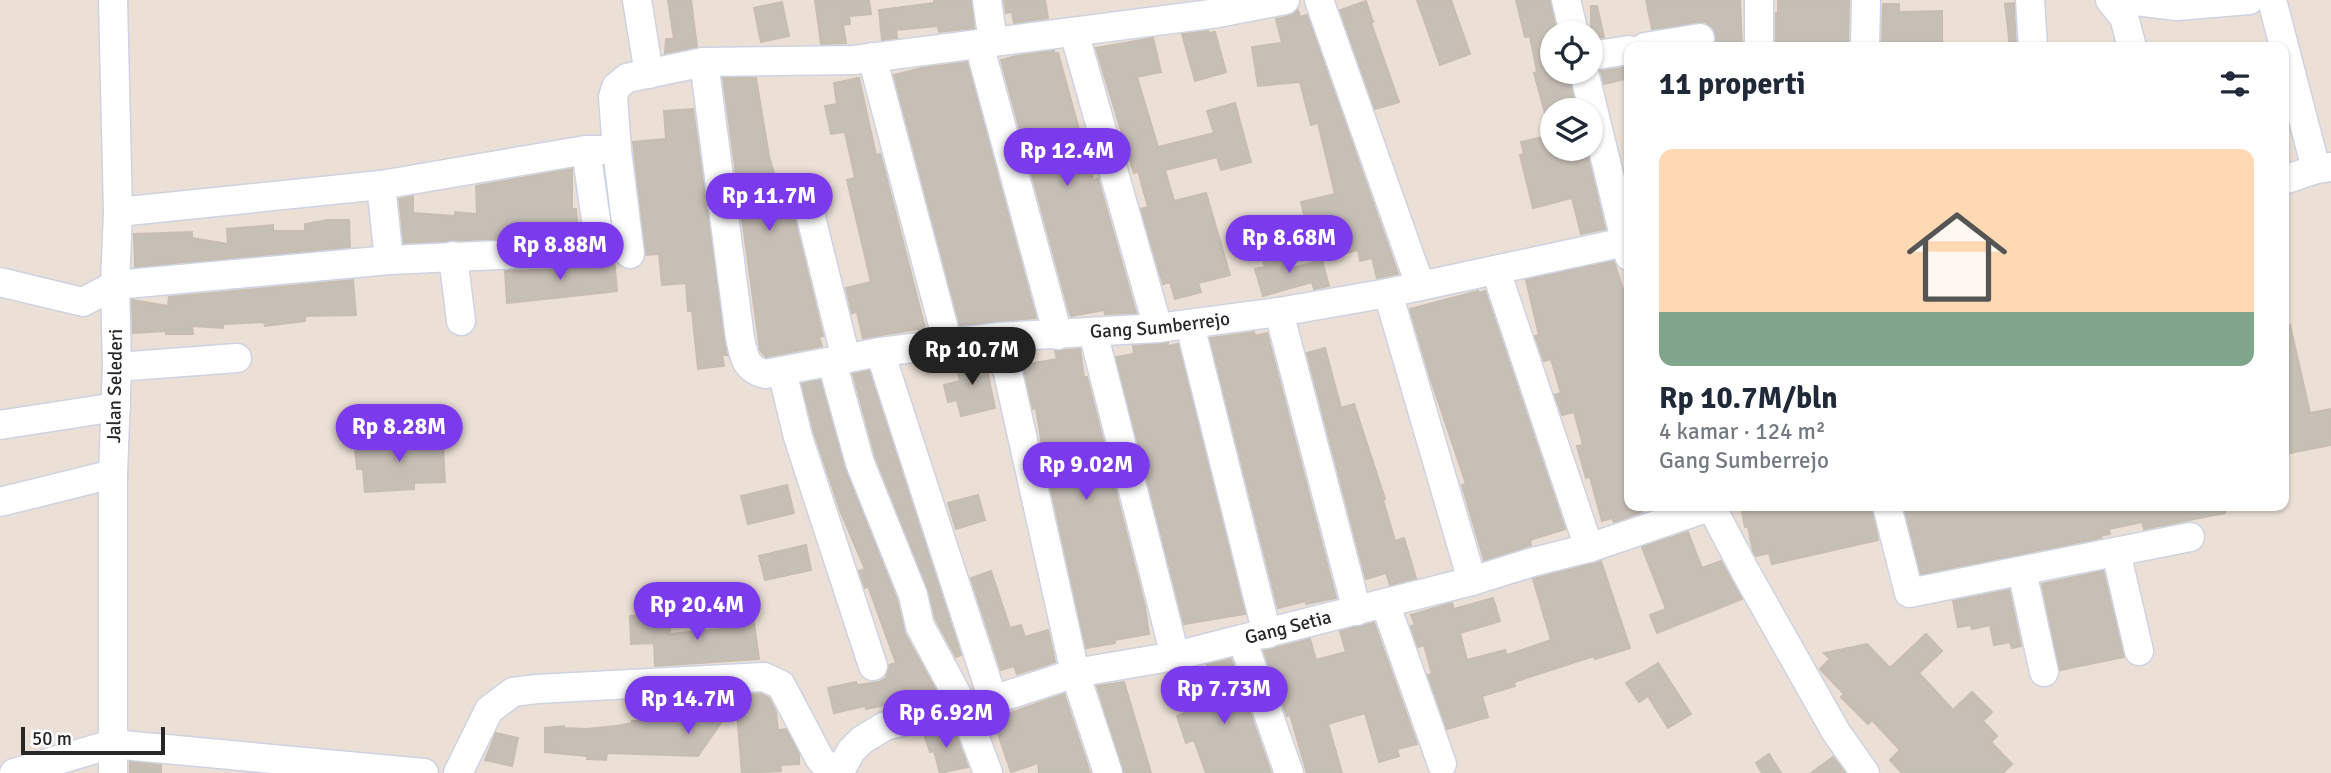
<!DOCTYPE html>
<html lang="id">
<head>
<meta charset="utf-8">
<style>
  :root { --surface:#fff; --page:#f2f2f3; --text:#1f2937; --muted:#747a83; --line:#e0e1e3; --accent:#7c3aed }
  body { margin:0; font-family:Signika,sans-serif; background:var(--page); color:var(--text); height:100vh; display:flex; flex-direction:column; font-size:26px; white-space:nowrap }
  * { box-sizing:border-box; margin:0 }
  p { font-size:23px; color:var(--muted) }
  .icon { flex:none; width:38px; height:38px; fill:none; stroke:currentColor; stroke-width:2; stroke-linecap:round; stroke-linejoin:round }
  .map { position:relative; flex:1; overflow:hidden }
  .panel { position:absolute; left:1624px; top:42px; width:665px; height:469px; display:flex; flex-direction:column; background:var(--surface); border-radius:14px; box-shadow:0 2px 5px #0004 }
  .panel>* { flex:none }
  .fabs { position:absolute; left:1540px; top:21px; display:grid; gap:14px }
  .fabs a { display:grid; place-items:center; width:63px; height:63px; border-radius:50%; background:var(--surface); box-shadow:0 2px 5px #0004; font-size:35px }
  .scale { position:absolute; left:21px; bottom:18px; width:144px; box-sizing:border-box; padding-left:7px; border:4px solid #272727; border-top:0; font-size:19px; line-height:24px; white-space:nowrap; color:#272727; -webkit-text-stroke:5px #fff; paint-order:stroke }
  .price { position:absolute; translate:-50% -60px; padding:0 16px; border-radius:24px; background:var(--accent); color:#fff; font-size:23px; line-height:46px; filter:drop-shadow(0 2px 4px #0008) }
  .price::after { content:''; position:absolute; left:50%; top:42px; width:21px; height:16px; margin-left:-10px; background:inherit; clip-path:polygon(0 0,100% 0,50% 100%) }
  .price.on { background:#222; color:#fff }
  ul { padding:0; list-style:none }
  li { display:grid; align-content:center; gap:14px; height:371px; padding:0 35px }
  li+li { border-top:2px solid var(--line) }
  li span { display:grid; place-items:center; height:217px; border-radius:14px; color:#555 }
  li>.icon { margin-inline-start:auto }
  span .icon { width:126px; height:126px; fill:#fffc; stroke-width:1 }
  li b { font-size:30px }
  h2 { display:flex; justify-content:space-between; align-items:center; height:84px; padding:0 35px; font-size:30px }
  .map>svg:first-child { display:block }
  .building { fill:#c6bfb6; stroke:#c7bdb1; stroke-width:2 }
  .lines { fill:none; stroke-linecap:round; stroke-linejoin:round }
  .minor-casing { stroke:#ccd3e3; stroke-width:31 }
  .minor { stroke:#fff; stroke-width:28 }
  .labels { text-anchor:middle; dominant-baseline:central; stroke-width:5; stroke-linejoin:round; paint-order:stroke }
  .street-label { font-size:19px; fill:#272727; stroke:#fff }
</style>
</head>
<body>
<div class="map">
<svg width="2331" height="773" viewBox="0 0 2331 773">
  <rect width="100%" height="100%" fill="#ece0d6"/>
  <g class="building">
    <polygon points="668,0 691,0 697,47 665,53 666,39 674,39"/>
    <polygon points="815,0 869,0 871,14 849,16 850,24 843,25 846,43 821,44"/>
    <polygon points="934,0 971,0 974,28 939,32 938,26 896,30 897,38 882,40 879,10 934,3"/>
    <polygon points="1004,0 1045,0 1048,18 1014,23 1012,12 1006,13"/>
    <polygon points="1417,0 1451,0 1470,54 1440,65"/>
    <polygon points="1516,0 1550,0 1556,30 1552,31 1552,72 1568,72 1576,110 1552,110 1552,113 1545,113 1534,73 1537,72 1530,36 1525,37"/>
    <polygon points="1646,0 1740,0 1742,47 1713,47 1716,35 1712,27 1705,22 1652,29"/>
    <polygon points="1778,0 1849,0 1848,47 1776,47 1776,13 1778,13"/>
    <polygon points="1366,1 1373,22 1371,23 1399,102 1375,109 1340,10"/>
    <polygon points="782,2 789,36 761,42 754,8"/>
    <polygon points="2014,3 2016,47 2010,47 2005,4"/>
    <polygon points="1883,4 1899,4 1899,12 1942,11 1942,47 1882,47"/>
    <polygon points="1591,6 1597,6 1604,37 1591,39"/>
    <polygon points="1298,10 1300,17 1307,15 1398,274 1377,278 1372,258 1360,261 1358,250 1316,261 1301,202 1335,194 1318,123 1311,125 1300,82 1258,86 1252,47 1282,43 1276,19 1289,16"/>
    <polygon points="1208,31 1209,33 1215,32 1226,72 1195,81 1182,34"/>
    <polygon points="1153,38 1161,72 1137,77 1158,147 1214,133 1207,111 1235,103 1251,162 1221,170 1217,157 1165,170 1174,201 1206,193 1230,275 1198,283 1201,292 1175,299 1170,282 1163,284 1141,209 1148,207 1138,171 1134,173 1096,48"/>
    <polygon points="1054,51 1054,54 1058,53 1093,180 1098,179 1136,313 1105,314 1104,310 1071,316 1069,311 1001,60 1016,56"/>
    <polygon points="967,62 1036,318 960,325 894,75 922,68"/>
    <polygon points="1629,67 1629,78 1604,84 1601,71"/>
    <polygon points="723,78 756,78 769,156 776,180 778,180 784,211 794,209 794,217 823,336 819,337 822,346 766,357 760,350"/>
    <polygon points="859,78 876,155 880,154 885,172 925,328 863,338 857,312 852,313 846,288 871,282 847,180 855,178 845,132 831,134 825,106 837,104 834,83"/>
    <polygon points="693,109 727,355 722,355 724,366 698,369 692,311 688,311 686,283 662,285 659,254 646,255 633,142 666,139 664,111"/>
    <polygon points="1552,135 1552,149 1586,149 1605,229 1581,234 1572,198 1533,208 1520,155 1524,154 1521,142"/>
    <polygon points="572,169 572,209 576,209 578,235 404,243 399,199 413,196 413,213 455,216 455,212 477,214 476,186"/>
    <polygon points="328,220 349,220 350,247 135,267 134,234 192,232 192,238 228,244 227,229 273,225 273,231 305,231 305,224"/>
    <polygon points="1285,254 1289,269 1322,260 1329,286 1314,289 1312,282 1263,296 1255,269 1265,267 1263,260"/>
    <polygon points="614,259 617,291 507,303 505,271 588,268 603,260"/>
    <polygon points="1614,261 1629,309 1629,506 1640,506 1642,512 1614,522 1612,518 1602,521 1590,477 1586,478 1577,446 1583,445 1574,412 1562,415 1555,395 1561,393 1551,359 1544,361 1535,336 1539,335 1526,280"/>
    <polygon points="353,280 356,315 305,316 305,321 265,326 264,322 223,324 223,328 192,326 193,334 166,334 166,331 133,333 132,300 168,306 169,297"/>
    <polygon points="1478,291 1478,293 1485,291 1565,529 1530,540 1531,545 1484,560 1462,485 1466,484 1431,380 1410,309"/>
    <polygon points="2290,325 2310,413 2331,409 2331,445 2284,454 2284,326"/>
    <polygon points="1254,332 1255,336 1267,333 1336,598 1306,604 1306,601 1278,608 1210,338"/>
    <polygon points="1168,343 1168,346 1178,344 1245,614 1184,624 1116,357 1134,354 1133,346"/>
    <polygon points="1325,348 1341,408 1354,404 1385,499 1383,500 1395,541 1404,538 1416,578 1390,585 1386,573 1366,579 1307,353"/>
    <polygon points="1080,349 1084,377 1087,377 1145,607 1149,634 1114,640 1115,643 1086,648 1043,452 1036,408 1033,409 1023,365 1057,359 1055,351"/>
    <polygon points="984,356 995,408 961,416 957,400 948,402 944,385 960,381 956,361"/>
    <polygon points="869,371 961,655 956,657 936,620 928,589 876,458 853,374"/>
    <polygon points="820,380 845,469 897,600 905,634 939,696 895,707 893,703 866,709 865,706 834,713 828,688 856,682 857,685 879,682 886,678 889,665 896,663 868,586 865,588 859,571 865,569 841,513 814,432 802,384"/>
    <polygon points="410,437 411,447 443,446 445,482 414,483 414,489 365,492 363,469 357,469 355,448 362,448 361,440"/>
    <polygon points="787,485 794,513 748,524 741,496"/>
    <polygon points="978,495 985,520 956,529 948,503"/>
    <polygon points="1748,506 1871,506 1878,540 1772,564 1769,553 1756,556 1753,551 1748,526 1745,527 1742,512 1749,511"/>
    <polygon points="1904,506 2224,506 2225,513 2144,529 2142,522 2109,529 2110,534 2100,536 2101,538 1921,574"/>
    <polygon points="1688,532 1702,568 1721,561 1742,599 1657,633 1650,615 1666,609 1642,547"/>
    <polygon points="806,545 811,570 765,580 759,556"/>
    <polygon points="1601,561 1630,648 1595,659 1594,656 1514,682 1515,686 1482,696 1488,717 1447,729 1428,675 1432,674 1424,645 1418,647 1411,626 1415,625 1411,615 1452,603 1454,609 1493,598 1500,621 1460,633 1467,660 1505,650 1507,655 1551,640 1533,579"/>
    <polygon points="991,571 1010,628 1021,625 1025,637 1048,630 1055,662 1017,674 1014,666 1001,670 971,578"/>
    <polygon points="2103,571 2124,657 2060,670 2042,584"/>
    <polygon points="2009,590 2021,646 2012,648 2010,642 1994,645 1990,625 1972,629 1971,625 1958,627 1953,601"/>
    <polygon points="651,615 651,625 670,624 670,634 731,628 730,619 753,616 759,659 655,666 654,643 631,644 630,616"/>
    <polygon points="1374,623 1417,744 1397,749 1399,756 1379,762 1365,713 1328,724 1342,773 1307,773 1290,715 1287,716 1264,651 1310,639 1316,660 1346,652 1340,631"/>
    <polygon points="1926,634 1942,651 1919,673 1953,710 1972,692 1992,712 1983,721 1997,736 1991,742 2012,764 2003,773 1902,773 1890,760 1900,750 1872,720 1868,724 1841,697 1844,694 1820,669 1830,659 1824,653 1867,644 1890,668"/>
    <polygon points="1231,659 1271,773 1206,773 1194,740 1186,743 1177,716 1190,711 1186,702 1212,692 1210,684 1213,683 1207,665"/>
    <polygon points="1658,663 1691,714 1668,728 1648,696 1639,702 1626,683"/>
    <polygon points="1124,682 1138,729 1151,773 1124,773 1097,686"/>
    <polygon points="761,694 769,698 776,712 778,730 786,729 799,754 799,764 780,765 781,771 742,773 736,701 698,756 607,753 606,760 587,759 587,756 545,752 545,728 564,726 564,728 586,729 616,726 632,723 632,721 688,721 710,697"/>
    <polygon points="1064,694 1090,773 1039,773 1038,763 1011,772 993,719"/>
    <polygon points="953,727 968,767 940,773 934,751 930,752 924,734"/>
    <polygon points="496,733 518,738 512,766 485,760"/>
    <polygon points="1769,754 1781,773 1762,773 1756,763"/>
    <polygon points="1833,757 1845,773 1811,773"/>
    <polygon points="130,762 161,765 161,773 130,773"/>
  </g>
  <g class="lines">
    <defs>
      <g id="minor">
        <polyline points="113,0 118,212 115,285 117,367 113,474 113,773"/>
        <polyline points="637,0 649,74"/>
        <polyline points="987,0 993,42"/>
        <polyline points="1319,0 1420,285"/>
        <polyline points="1566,0 1574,33"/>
        <polyline points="2030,0 2033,47"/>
        <polyline points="2110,0 2124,17 2132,47"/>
        <polyline points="2128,0 2177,6 2249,0"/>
        <polyline points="2272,0 2316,169"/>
        <polyline points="1074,32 1158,328"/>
        <polyline points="979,44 1058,335"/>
        <polyline points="1645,47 1700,38"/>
        <polyline points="1759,47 1759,0"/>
        <polyline points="1865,47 1866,0"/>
        <polyline points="1591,56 1629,50"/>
        <polyline points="872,57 948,344"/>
        <path id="s1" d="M704,62L740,338C744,356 745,369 765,374L880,352L1000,337L1158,328L1279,312L1388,293L1625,242"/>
        <polyline points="1584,72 1629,256"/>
        <polyline points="2284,180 2316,169 2331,167"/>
        <polyline points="381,185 389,260"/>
        <polyline points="118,212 381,185 586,150 604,150"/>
        <polyline points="810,213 846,359"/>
        <polyline points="630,254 617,150 613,97 616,87 627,78 704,62 854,60 1218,13 1285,0"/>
        <polyline points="453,256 461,321"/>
        <polyline points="1496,271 1589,548"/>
        <polyline points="0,282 83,302 115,285 389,260 587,251 599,241 586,150"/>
        <polyline points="1388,293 1472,581"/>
        <polyline points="1279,312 1357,611"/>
        <polyline points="1190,325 1267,634"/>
        <polyline points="1093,332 1175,656"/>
        <polyline points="1000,337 1075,673 1108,773"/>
        <polyline points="880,352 993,700"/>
        <polyline points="832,362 860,463 913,595 920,626 963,706 988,773"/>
        <polyline points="117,367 237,358"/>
        <polyline points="782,371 798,437 873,666"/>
        <polyline points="0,425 116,407"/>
        <polyline points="0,502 113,474"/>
        <polyline points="1711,506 1745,571 1836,732 1865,773"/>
        <polyline points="1887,506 1909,593 2190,537"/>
        <polyline points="2116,552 2139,651"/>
        <polyline points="2022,571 2044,672"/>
        <polyline points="1385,603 1442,764"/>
        <polyline points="1242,639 1289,773"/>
        <polyline points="14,773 112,744 424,773"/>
        <polyline points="458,773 489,710 513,692 537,689 764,677 781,685 820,759 833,773"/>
        <path id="s2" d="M839,773L851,751L862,740L885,726L993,700L1075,673L1175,656L1472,581L1533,562L1589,548L1712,506"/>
      </g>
    </defs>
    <use href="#minor" class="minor-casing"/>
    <use href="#minor" class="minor"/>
  </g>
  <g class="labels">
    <g class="street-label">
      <text stroke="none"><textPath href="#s1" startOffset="724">Gang Sumberrejo</textPath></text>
      <text transform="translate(115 386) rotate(-89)">Jalan Selederi</text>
      <text stroke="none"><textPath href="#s2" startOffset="483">Gang Setia</textPath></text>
    </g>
  </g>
</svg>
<div class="fabs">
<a><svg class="icon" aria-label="locate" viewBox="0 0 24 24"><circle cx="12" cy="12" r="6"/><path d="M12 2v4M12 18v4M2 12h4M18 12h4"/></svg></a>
<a><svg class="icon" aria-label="layers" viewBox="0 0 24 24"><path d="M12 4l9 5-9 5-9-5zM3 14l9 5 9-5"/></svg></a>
</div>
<div class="scale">50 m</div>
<b class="price" style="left:1067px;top:188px">Rp 12.4M</b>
<b class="price" style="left:769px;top:233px">Rp 11.7M</b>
<b class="price" style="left:1289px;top:275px">Rp 8.68M</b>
<b class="price" style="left:560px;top:282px">Rp 8.88M</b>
<b class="price on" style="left:972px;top:387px">Rp 10.7M</b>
<b class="price" style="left:399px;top:464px">Rp 8.28M</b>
<b class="price" style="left:1086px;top:502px">Rp 9.02M</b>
<b class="price" style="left:697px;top:642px">Rp 20.4M</b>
<b class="price" style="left:1224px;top:726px">Rp 7.73M</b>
<b class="price" style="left:688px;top:736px">Rp 14.7M</b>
<b class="price" style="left:946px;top:750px">Rp 6.92M</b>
<section class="panel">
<h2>11 properti<svg class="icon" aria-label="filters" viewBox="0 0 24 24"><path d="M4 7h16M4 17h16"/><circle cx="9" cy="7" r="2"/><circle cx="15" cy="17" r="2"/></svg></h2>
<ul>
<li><span style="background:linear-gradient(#ffd9b3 75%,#7fa58c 0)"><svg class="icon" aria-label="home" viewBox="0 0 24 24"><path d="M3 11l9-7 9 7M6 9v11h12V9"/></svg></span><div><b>Rp 10.7M/bln</b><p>4 kamar · 124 m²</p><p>Gang Sumberrejo</p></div></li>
</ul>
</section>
</div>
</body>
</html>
